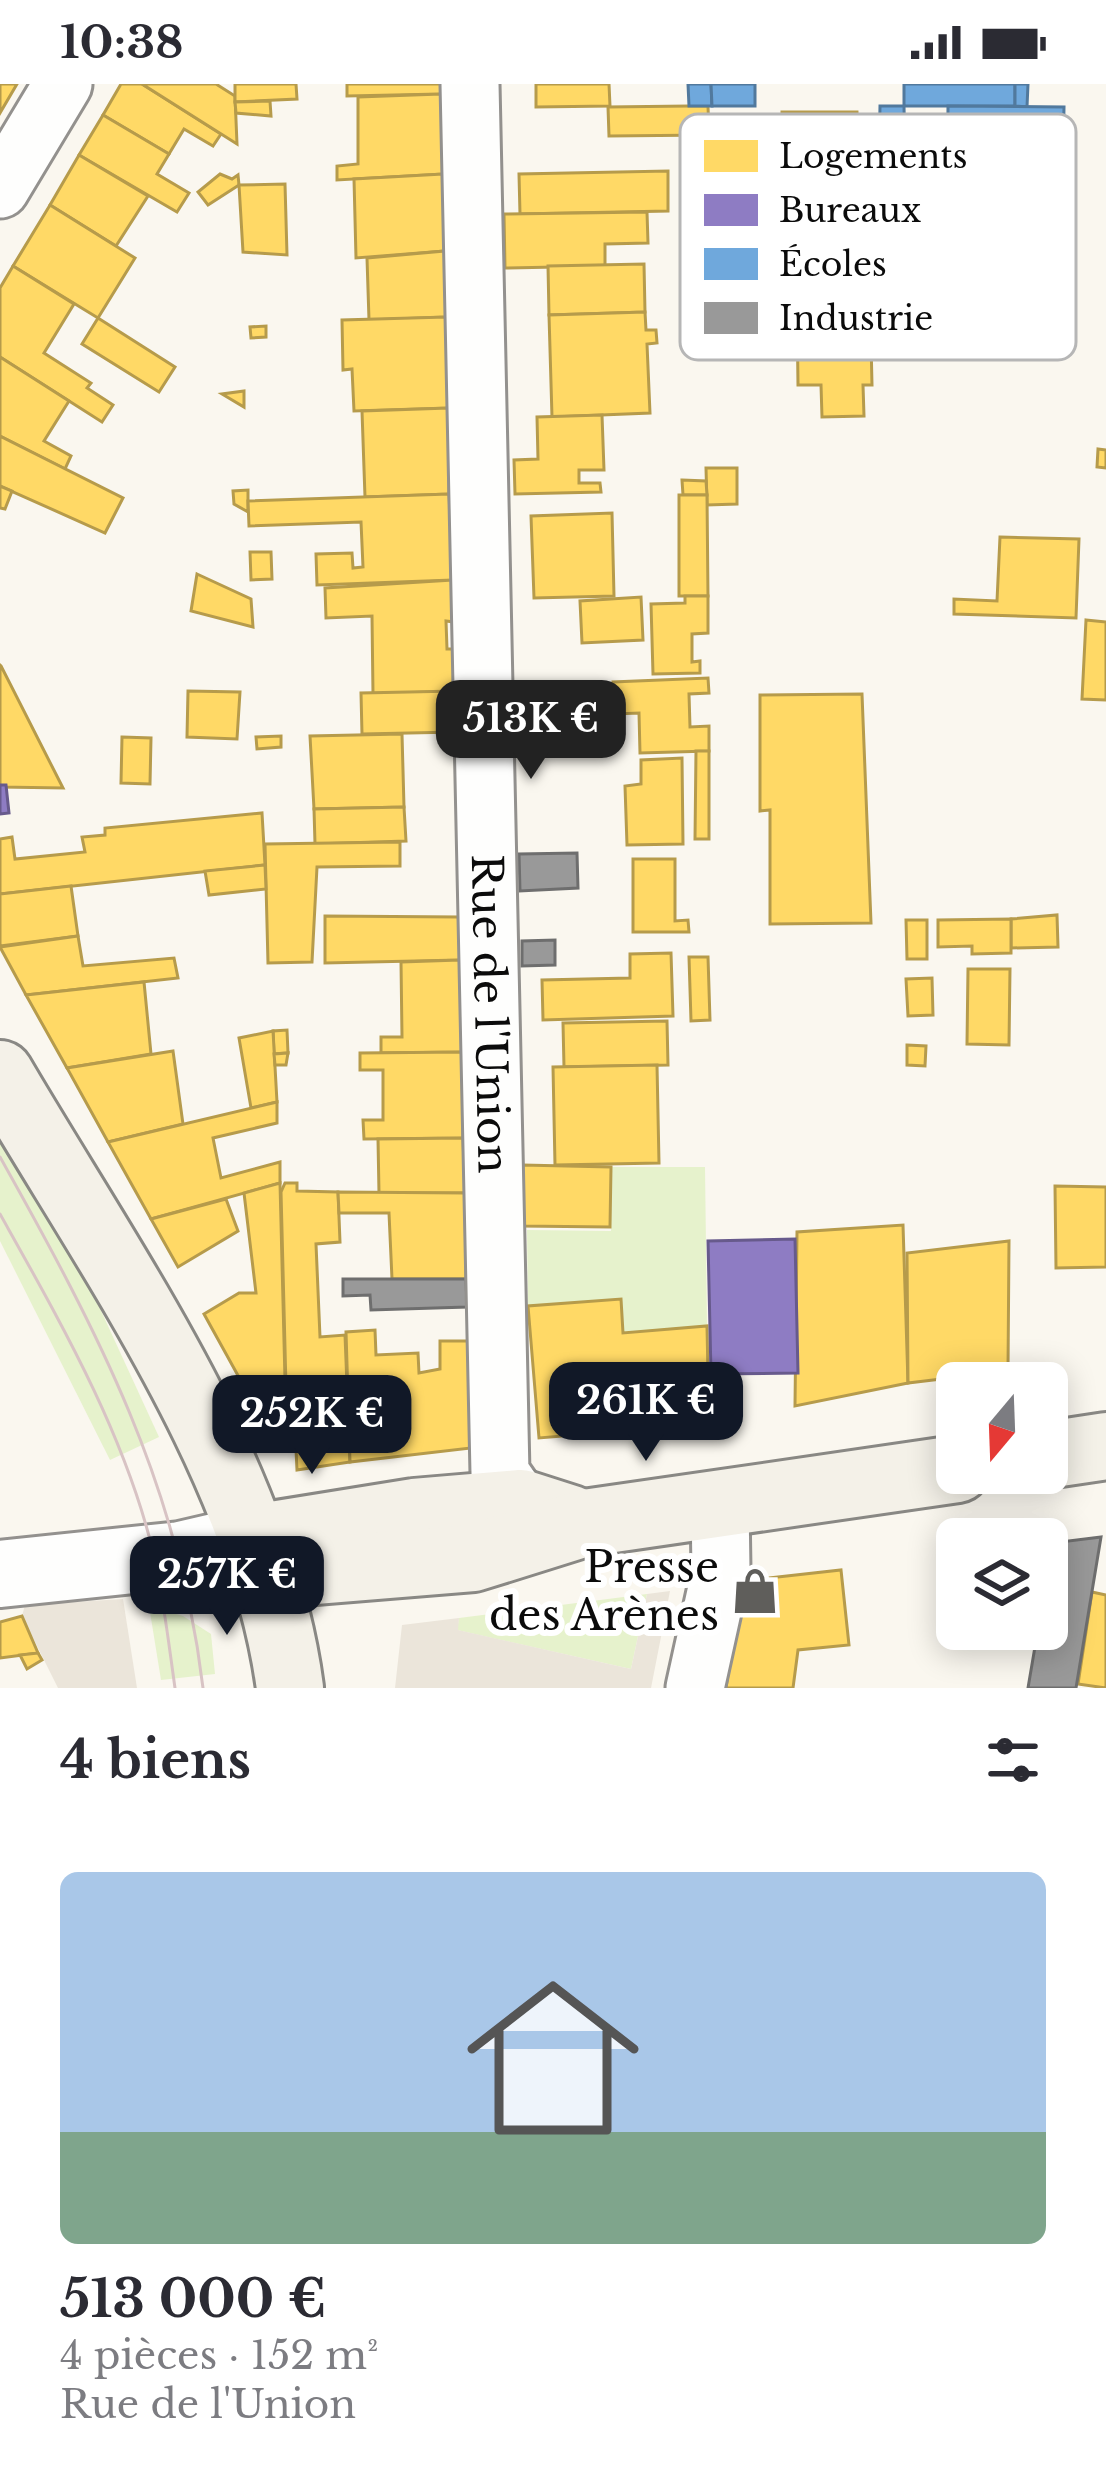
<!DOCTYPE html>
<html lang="fr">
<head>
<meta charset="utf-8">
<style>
  :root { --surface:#fff; --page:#f2f2f3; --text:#2b2b33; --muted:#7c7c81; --accent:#111827 }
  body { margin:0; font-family:"Libre Baskerville",serif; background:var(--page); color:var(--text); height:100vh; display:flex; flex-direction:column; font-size:45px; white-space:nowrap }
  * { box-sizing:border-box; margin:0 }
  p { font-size:39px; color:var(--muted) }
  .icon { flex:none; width:66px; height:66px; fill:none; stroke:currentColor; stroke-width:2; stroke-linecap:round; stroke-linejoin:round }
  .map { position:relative; height:1604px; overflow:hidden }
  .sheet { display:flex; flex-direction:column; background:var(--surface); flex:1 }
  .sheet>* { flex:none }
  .needle { width:78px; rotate:199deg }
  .buttons { position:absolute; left:936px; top:1278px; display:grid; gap:24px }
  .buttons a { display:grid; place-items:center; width:132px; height:132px; border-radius:18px; background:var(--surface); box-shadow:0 6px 30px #0003; font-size:60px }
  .price { position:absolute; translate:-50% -102px; padding:0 27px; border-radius:24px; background:var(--accent); color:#fff; font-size:39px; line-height:78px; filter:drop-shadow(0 3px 6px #0008) }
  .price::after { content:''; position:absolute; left:50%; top:72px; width:36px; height:27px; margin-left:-18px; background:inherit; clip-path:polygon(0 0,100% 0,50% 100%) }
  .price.on { background:#222; color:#fff }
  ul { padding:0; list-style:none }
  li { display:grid; align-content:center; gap:24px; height:636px; padding:0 60px }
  li span { display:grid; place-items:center; height:372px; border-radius:18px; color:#555 }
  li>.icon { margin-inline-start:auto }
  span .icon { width:216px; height:216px; fill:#fffc; stroke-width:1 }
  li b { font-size:51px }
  h2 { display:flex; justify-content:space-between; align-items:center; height:144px; padding:0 60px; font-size:51px }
  .status { display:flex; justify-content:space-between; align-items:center; height:84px; padding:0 60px; background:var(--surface); direction:ltr }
  .status svg { height:33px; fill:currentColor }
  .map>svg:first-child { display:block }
  .green { fill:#e6f2cc }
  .plaza { fill:#ebe5da }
  .homes { fill:#ffd966; stroke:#b69b4b; stroke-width:3 }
  .offices { fill:#8e7cc3; stroke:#675a8c; stroke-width:3 }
  .schools { fill:#6fa8dc; stroke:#51799d; stroke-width:3 }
  .industry { fill:#999; stroke:#6e6e6e; stroke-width:3 }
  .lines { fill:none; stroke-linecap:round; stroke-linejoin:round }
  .minor-casing { stroke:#93918e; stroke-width:63 }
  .tertiary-casing { stroke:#93918e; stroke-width:72 }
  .secondary-casing { stroke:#898884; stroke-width:72 }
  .minor { stroke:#fefefd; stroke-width:57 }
  .tertiary { stroke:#fefefd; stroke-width:66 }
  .secondary { stroke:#f4f1e8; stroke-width:66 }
  .tram { stroke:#d8c3c4; stroke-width:3 }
  .labels { text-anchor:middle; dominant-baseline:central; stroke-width:12; stroke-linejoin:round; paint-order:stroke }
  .street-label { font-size:42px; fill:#0b0b0b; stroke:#fff }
  .poi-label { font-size:42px; fill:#0b0b0b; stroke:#fff; text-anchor:end }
  .key { fill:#fff; stroke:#b6b6b6; stroke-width:3 }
  .key-label { font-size:33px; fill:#0b0b0b }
</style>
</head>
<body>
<div class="status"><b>10:38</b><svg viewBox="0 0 49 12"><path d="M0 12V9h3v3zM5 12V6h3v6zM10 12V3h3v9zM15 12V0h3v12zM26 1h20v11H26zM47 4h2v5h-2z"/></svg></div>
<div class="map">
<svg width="1106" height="1604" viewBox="0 0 1106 1604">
  <rect width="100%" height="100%" fill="#faf7ef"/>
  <g class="green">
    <polygon points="0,1047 97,1218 159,1353 110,1376 0,1157"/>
    <polygon points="611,1083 705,1083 707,1242 623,1249 620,1215 528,1222 527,1146 611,1147"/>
    <polygon points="647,1510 631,1585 457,1546 459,1534"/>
    <polygon points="149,1522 183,1532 211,1550 215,1590 161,1596"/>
  </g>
  <g class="plaza">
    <polygon points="670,1507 651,1604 395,1604 402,1541 459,1534 458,1546 631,1585 647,1510"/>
    <polygon points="123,1515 137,1604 58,1604 22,1532 25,1521"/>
  </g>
  <g class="homes">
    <polygon points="0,0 17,0 0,29"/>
    <polygon points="121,0 142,0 221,50 213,62 184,45 169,70 103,31"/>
    <polygon points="142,0 216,0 235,12 237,60"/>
    <polygon points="235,0 296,0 297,15 235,18"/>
    <polygon points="347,0 441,0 441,10 347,12"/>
    <polygon points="536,0 609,0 610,22 536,23"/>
    <polygon points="441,10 443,90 337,96 337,82 358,80 358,13"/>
    <polygon points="270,17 271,32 236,29 235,18"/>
    <polygon points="689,22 708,22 709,51 609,52 608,23"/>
    <polygon points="782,28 857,28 859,74 782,75"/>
    <polygon points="103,31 169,70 157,90 189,109 177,128 79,71"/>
    <polygon points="79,71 148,112 116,162 50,121"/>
    <polygon points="668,87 668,127 520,130 519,90"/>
    <polygon points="220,90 232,95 238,91 239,101 208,121 198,108"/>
    <polygon points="443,90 445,167 356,174 354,95"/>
    <polygon points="285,100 287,171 243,168 239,101"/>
    <polygon points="50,121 135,174 98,234 13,182"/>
    <polygon points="647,128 648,159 605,160 605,182 505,184 504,130"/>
    <polygon points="445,167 446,233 369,236 367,174"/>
    <polygon points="644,180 645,228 549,231 548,182"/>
    <polygon points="13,182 74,220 44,269 91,299 87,304 113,321 102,338 0,273 0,204"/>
    <polygon points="797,222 906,222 907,256 871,257 872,301 863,301 864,332 822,333 821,301 798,301"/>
    <polygon points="645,228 646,246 656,246 657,259 647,260 650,329 552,333 549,231"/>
    <polygon points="446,233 449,324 354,327 352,285 343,286 342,236"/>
    <polygon points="98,234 175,283 159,308 82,260"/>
    <polygon points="266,242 266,253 251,254 250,243"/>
    <polygon points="0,273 69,317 44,357 71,372 65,385 0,352"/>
    <polygon points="244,307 244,323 222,310"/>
    <polygon points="449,324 449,410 365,413 362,327"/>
    <polygon points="602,331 604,386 579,386 579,399 600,399 601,408 515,410 514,376 538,375 537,333"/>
    <polygon points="0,352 123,414 105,449 0,402"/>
    <polygon points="1098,365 1106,366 1106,384 1097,383"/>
    <polygon points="706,384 737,384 737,420 707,421"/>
    <polygon points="682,396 706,397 707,411 683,411"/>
    <polygon points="0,402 12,407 5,425 0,424"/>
    <polygon points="248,406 248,428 234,420 233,407"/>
    <polygon points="449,410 453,496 317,501 316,470 352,469 353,484 363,483 361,438 249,442 248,417"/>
    <polygon points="679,411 707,411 708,512 679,512"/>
    <polygon points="612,429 614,512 534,514 531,432"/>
    <polygon points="1000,453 1079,455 1076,534 954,530 954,515 997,517"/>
    <polygon points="250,468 271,468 272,495 251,496"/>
    <polygon points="197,490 251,515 253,543 191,527"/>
    <polygon points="453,496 454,538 446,537 447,565 455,565 456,607 373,610 372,532 326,534 325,504"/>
    <polygon points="685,512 708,512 708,549 692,550 692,578 700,577 700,589 653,590 651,520 685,519"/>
    <polygon points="641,513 643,556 582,559 580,517"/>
    <polygon points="1086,536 1106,538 1106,616 1082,615"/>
    <polygon points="0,581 1,582 63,704 0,703"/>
    <polygon points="708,594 709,609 689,610 690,643 709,642 709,667 640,669 639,629 614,630 613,598"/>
    <polygon points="188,607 240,608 237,655 187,653"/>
    <polygon points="456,607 456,648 362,650 361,609"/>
    <polygon points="862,610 871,839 770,840 770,726 760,727 760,611"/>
    <polygon points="402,650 404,723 314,725 310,652"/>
    <polygon points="281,652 281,663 257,665 256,653"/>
    <polygon points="122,653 151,654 150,700 121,699"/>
    <polygon points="696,667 709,667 709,755 695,755"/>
    <polygon points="682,674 683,760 627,761 625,702 641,700 641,676"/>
    <polygon points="404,723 406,757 315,760 314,725"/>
    <polygon points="262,729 265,781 0,810 0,755 12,753 15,775 85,768 82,753 105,751 105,744"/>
    <polygon points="400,758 400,782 317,783 312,878 268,879 265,760"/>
    <polygon points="633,775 675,775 675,837 688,836 689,848 633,848"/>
    <polygon points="265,781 266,805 209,811 205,787"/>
    <polygon points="71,802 78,852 0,862 0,810"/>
    <polygon points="1057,831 1058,863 1011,864 1011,835"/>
    <polygon points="325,832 459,833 460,876 325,879"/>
    <polygon points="1011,835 1011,869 972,870 972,862 938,863 938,836"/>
    <polygon points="906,836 927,836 927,875 907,875"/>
    <polygon points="78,852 83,882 174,874 178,894 26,911 0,863"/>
    <polygon points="671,869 673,932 543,936 542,896 630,894 630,870"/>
    <polygon points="689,873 708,873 710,936 691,937"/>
    <polygon points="460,876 462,968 381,969 381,953 402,953 401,878"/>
    <polygon points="968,885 1010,885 1009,961 967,960"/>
    <polygon points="932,894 933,931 908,932 906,895"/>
    <polygon points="144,898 151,970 67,984 26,911"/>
    <polygon points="667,937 668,981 564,983 563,939"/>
    <polygon points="287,946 288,969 274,970 273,947"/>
    <polygon points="273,947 277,1018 251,1024 239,954"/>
    <polygon points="907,961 926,962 925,982 907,981"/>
    <polygon points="173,967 183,1040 108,1058 67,984"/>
    <polygon points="462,968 463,1054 364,1055 363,1036 383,1036 383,986 360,986 360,969"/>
    <polygon points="288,969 286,981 275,981 274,970"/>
    <polygon points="657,981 659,1079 555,1081 553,983"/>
    <polygon points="277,1018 277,1039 213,1054 221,1094 280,1078 280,1099 151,1135 108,1058"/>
    <polygon points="463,1054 465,1109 379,1109 378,1055"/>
    <polygon points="522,1081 611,1083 610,1143 521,1142"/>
    <polygon points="280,1099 286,1335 262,1335 204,1230 239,1209 256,1209 244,1109"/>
    <polygon points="285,1099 297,1099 297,1107 338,1108 340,1158 316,1160 320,1253 345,1251 350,1378 297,1386 293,1303 286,1303 281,1108"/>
    <polygon points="1055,1102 1106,1103 1106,1183 1056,1184"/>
    <polygon points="338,1108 465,1109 466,1195 392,1195 389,1129 339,1129"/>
    <polygon points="226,1115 238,1147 178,1183 151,1135"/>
    <polygon points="903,1141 908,1299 795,1322 797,1148"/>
    <polygon points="1009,1157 1008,1287 908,1299 907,1169"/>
    <polygon points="621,1215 623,1249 707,1242 709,1340 539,1354 528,1222"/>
    <polygon points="375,1246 376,1271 418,1269 419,1289 440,1285 440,1257 468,1257 471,1364 350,1378 346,1248"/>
    <polygon points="841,1486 849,1561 798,1566 793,1604 726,1604 742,1497"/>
    <polygon points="1092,1508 1106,1511 1106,1604 1078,1600"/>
    <polygon points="22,1532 38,1569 0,1574 0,1538"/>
    <polygon points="38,1569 42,1576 27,1585 20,1571"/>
  </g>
  <g class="offices">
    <polygon points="0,701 6,701 9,729 0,730"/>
    <polygon points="795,1155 798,1289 711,1290 708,1157"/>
  </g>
  <g class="schools">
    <polygon points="688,0 711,0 712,22 689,22"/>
    <polygon points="711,0 755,0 755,22 712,22"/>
    <rect x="904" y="0" width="111" height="22"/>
    <polygon points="1015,0 1028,0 1027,23 1015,22"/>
    <polygon points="880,22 904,22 905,75 879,76"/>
    <polygon points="948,22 1064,23 1062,131 947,128"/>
  </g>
  <g class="industry">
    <polygon points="577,769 578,804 520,807 519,770"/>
    <polygon points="555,856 555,881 522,882 522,857"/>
    <polygon points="343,1195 466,1195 467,1223 371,1226 370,1211 343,1212"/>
    <polygon points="1101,1453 1076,1604 1028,1604 1038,1545 1047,1545 1052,1459"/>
  </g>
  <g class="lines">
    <defs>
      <g id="minor">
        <path id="s1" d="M470,0L500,1389L521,1419"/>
        <polyline points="0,105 63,0"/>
        <polyline points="695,1604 721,1486 720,1421"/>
      </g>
      <polyline id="tertiary" points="0,1490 181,1471 250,1455"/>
      <g id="secondary">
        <path d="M0,990C110,1178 261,1385 290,1604"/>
        <polyline points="1047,1371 1106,1362"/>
        <polyline points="253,1454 414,1428 521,1419 571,1435"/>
        <polyline points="265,1491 473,1474 585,1439 957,1385"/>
      </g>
    </defs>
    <use href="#minor" class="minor-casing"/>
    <use href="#tertiary" class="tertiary-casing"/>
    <use href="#secondary" class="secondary-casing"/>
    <use href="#minor" class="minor"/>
    <use href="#tertiary" class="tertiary"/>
    <use href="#secondary" class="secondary"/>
    <g class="tram">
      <path d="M0,1073C98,1248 179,1401 203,1604"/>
      <path d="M0,1130C61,1239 127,1353 155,1476C164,1518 169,1562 175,1604"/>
    </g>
  </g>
  <defs>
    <symbol id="shop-bare" viewBox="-9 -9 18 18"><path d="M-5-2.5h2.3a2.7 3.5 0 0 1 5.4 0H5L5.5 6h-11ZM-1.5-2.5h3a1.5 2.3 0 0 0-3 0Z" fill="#5f5e5b" stroke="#fff" stroke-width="2.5" paint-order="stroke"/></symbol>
  </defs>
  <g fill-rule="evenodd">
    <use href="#shop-bare" x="722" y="1474" width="66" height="66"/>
  </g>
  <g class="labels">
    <g class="street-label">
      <text stroke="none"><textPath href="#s1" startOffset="930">Rue de l'Union</textPath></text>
    </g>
    <g class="poi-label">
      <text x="719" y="1483">Presse<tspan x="719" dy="48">des Arènes</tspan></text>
    </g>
  </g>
  <rect x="680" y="30" width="396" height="246" rx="18" class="key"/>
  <rect x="704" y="56" width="54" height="32" fill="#ffd966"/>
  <rect x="704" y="110" width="54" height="32" fill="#8e7cc3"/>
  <rect x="704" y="164" width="54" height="32" fill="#6fa8dc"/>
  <rect x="704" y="218" width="54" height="32" fill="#999"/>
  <g class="key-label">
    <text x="779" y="84">Logements</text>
    <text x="779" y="138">Bureaux</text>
    <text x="779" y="192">Écoles</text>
    <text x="779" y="246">Industrie</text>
  </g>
</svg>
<div class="buttons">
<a><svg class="needle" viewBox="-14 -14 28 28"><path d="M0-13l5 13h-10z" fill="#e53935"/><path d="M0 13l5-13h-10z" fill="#7c7c81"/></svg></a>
<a><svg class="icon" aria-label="layers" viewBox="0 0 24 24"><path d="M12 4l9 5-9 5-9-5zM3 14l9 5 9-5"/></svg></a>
</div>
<b class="price on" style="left:531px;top:698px">513K €</b>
<b class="price" style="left:646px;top:1380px">261K €</b>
<b class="price" style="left:312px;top:1393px">252K €</b>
<b class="price" style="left:227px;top:1554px">257K €</b>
</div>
<section class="sheet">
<h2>4 biens<svg class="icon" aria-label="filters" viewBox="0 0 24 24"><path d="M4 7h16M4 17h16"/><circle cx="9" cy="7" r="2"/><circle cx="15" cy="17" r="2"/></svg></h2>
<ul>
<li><span style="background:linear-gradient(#a9c7e8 70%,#7fa58c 0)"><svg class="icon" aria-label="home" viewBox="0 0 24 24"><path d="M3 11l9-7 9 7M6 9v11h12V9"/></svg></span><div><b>513 000 €</b><p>4 pièces · 152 m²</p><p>Rue de l'Union</p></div></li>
</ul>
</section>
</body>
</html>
